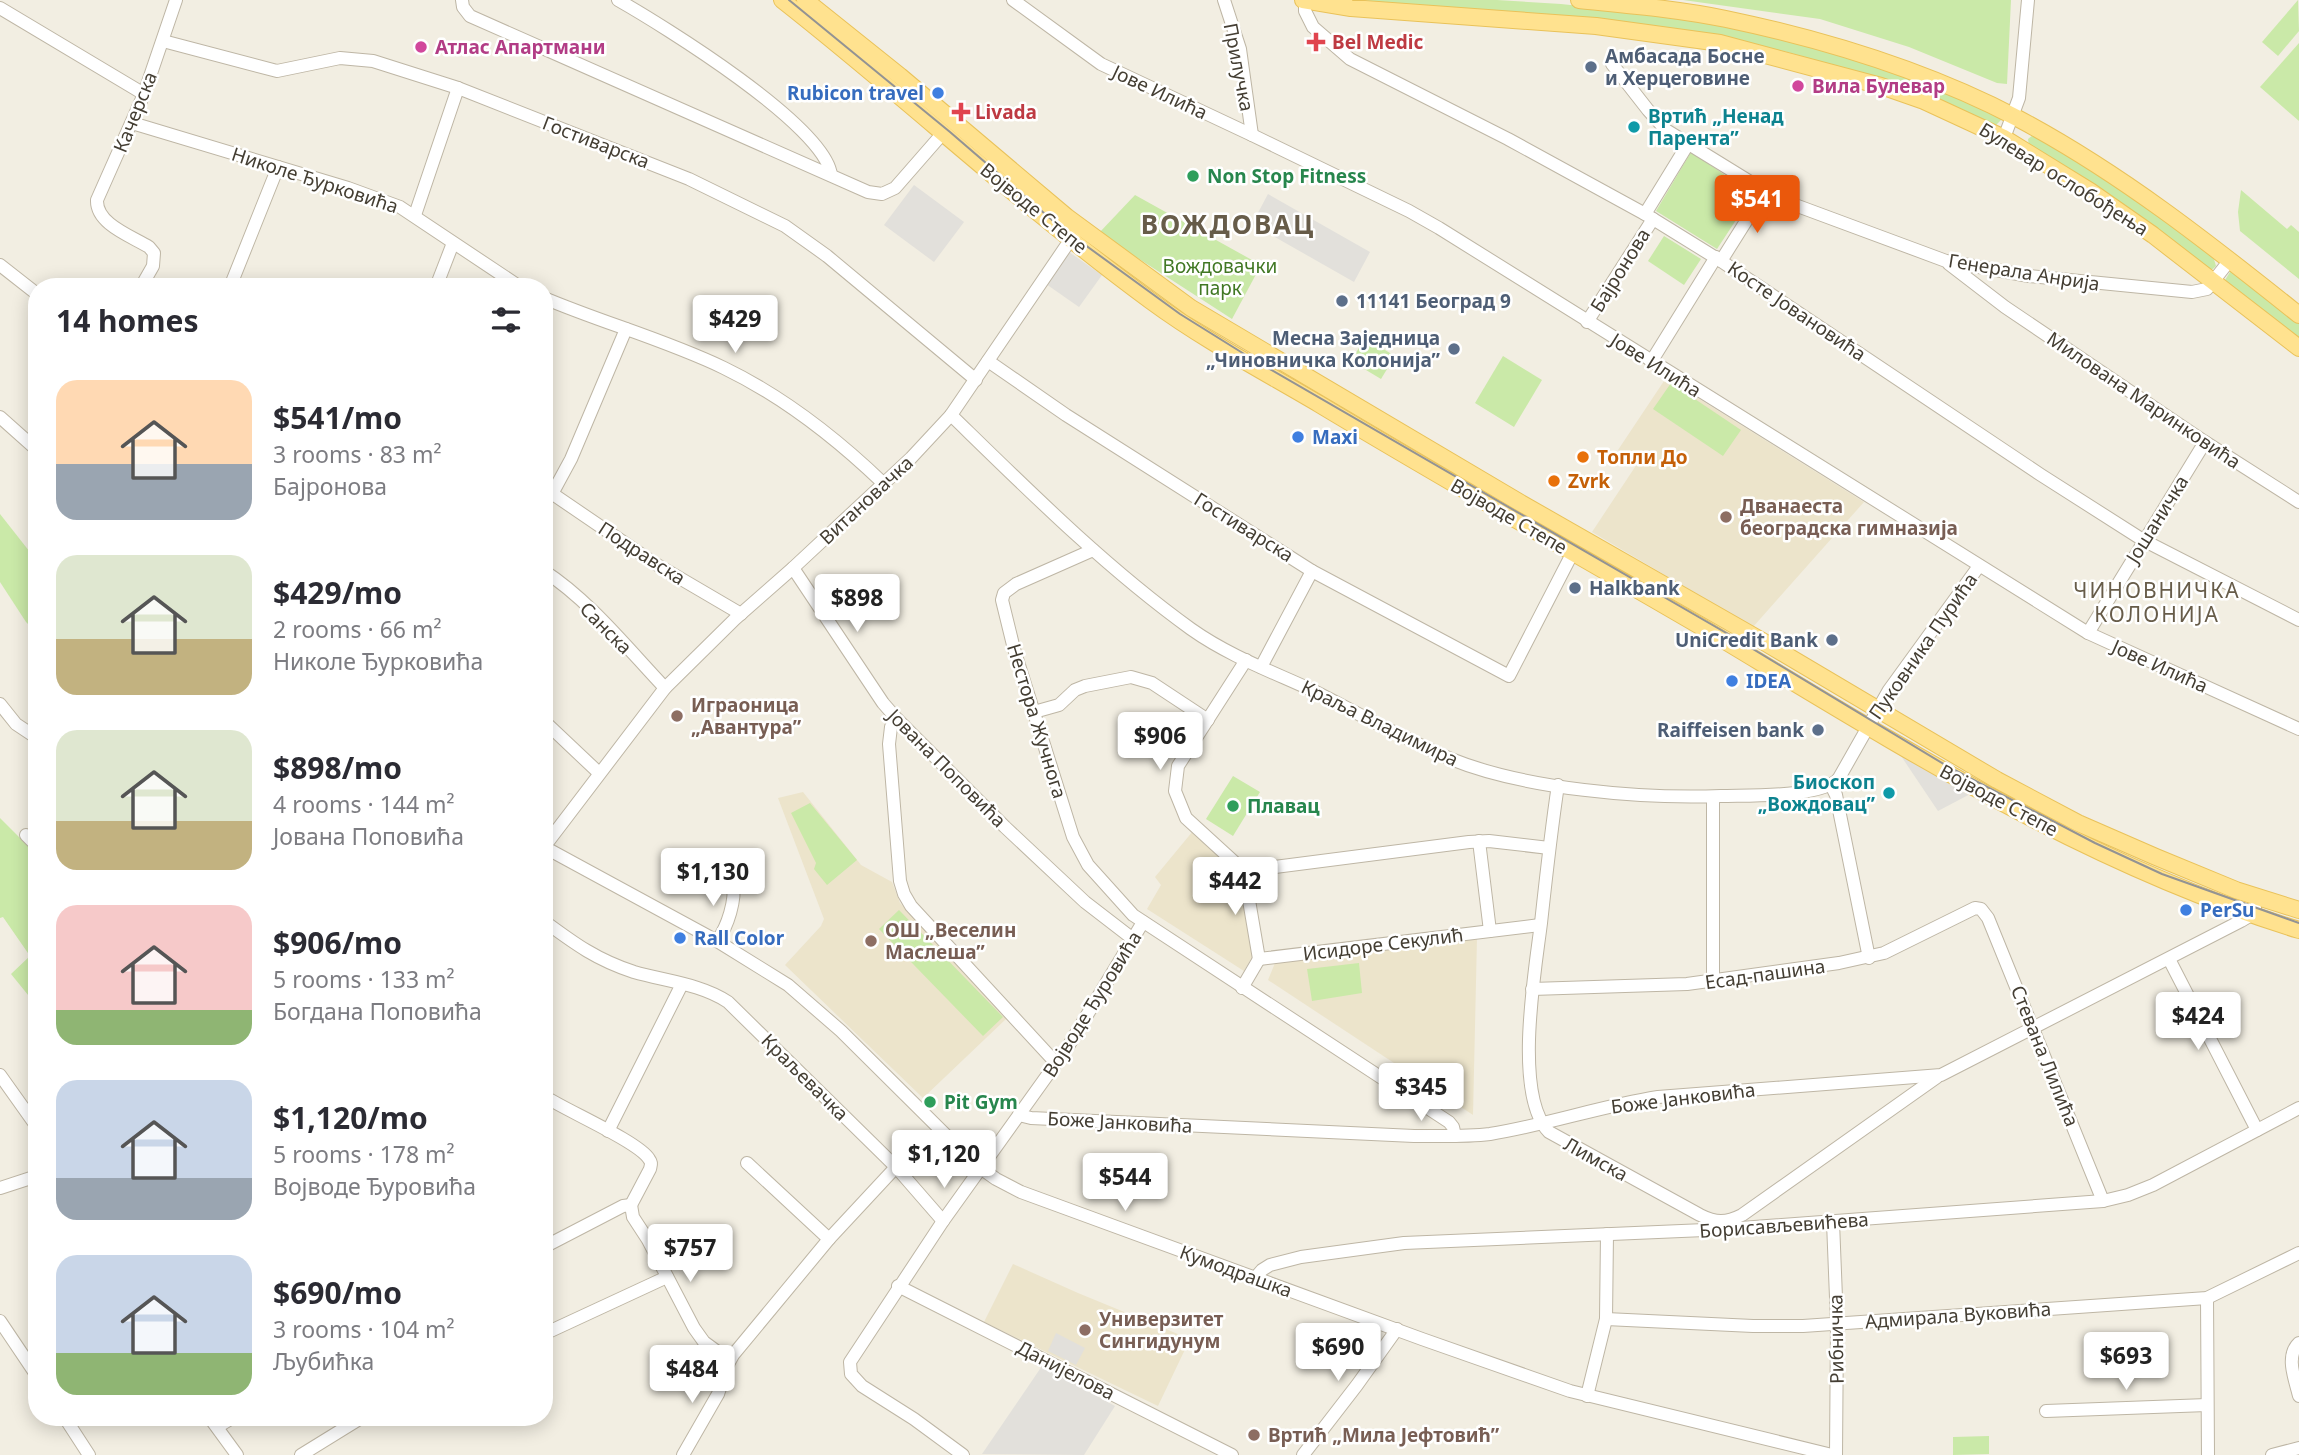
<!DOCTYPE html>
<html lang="en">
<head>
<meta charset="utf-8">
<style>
  :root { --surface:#fff; --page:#f7f7f7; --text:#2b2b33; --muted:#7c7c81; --accent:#ea580c }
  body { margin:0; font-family:"Noto Sans",sans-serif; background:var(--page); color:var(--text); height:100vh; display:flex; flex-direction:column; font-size:26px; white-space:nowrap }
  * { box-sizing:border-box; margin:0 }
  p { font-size:23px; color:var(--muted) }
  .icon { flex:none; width:38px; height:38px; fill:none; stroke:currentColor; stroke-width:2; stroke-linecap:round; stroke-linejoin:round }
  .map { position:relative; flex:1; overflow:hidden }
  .drawer { position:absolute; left:28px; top:278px; width:525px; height:1148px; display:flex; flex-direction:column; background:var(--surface); border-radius:28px; box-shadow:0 4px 18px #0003 }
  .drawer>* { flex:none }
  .price { position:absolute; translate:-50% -60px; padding:0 16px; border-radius:7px; background:#fff; color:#222; font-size:23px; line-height:46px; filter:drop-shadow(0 2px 4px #0008) }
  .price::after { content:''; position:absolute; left:50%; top:42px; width:21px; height:16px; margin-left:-10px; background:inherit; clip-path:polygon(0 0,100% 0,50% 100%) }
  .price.on { background:var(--accent); color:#fff }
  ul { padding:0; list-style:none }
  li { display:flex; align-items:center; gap:21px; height:175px; padding:0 28px }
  li span { display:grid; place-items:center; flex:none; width:196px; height:140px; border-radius:21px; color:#555 }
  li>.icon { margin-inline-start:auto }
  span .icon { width:84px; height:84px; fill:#fffc; stroke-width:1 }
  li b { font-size:30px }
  h2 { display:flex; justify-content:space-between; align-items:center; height:84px; padding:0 28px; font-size:30px }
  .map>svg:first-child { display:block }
  .education { fill:#ece4cb }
  .green { fill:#cae9a8 }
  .parking { fill:#e2e0db }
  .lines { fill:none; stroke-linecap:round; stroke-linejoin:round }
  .minor-casing { stroke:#beb6a5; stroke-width:14 }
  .major-casing { stroke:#e9c25a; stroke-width:18 }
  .minor { stroke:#fff; stroke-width:12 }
  .major { stroke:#ffe28f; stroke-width:16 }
  .tram { stroke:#939393; stroke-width:2 }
  .health-dot { fill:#e0444e; stroke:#fff; stroke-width:2.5 }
  .hotel-dot { fill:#d1479c; stroke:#fff; stroke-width:2.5 }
  .service-dot { fill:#5c6f8a; stroke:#fff; stroke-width:2.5 }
  .shop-dot { fill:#3f7fe0; stroke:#fff; stroke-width:2.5 }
  .culture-dot { fill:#0f9aa8; stroke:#fff; stroke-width:2.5 }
  .leisure-dot { fill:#2e9e5b; stroke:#fff; stroke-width:2.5 }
  .food-dot { fill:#e8710a; stroke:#fff; stroke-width:2.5 }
  .education-dot { fill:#8d6e63; stroke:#fff; stroke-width:2.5 }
  .labels { text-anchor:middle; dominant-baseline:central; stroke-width:5; stroke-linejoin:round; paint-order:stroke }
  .health-label { font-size:19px; font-weight:bold; fill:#be3a42; stroke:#fff; text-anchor:start }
  .hotel-label { font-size:19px; font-weight:bold; fill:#b23c85; stroke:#fff; text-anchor:start }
  .service-label { font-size:19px; font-weight:bold; fill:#4e5e75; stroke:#fff; text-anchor:start }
  .street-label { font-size:19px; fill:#443e33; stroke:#fff }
  .shop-label { font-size:19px; font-weight:bold; fill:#366cbe; stroke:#fff; text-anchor:start }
  .culture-label { font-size:19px; font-weight:bold; fill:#0d838f; stroke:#fff; text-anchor:start }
  .leisure-label { font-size:19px; font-weight:bold; fill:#27864d; stroke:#fff; text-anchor:start }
  .park-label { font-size:19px; fill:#417824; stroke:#fff }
  .food-label { font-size:19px; font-weight:bold; fill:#c56008; stroke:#fff; text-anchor:start }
  .education-label { font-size:19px; font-weight:bold; fill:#785e54; stroke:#fff; text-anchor:start }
  .neighbourhood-label { font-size:21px; letter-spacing:2px; fill:#675c49; stroke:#fff }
  .district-label { font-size:26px; font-weight:bold; letter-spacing:2px; fill:#675c49; stroke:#fff }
</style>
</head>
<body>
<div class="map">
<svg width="2299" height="1455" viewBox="0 0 2299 1455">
  <rect width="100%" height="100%" fill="#f2eee2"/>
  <g class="education">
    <polygon points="1666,378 1864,502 1753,627 1592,532 1637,464 1618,450"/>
    <polygon points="803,792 861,865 892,882 900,903 1007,1018 923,1098 785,965 821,926 824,919 778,798"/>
    <polygon points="1193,831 1239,871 1253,955 1244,971 1147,909 1161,885 1155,877"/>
    <polygon points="1477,938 1473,1115 1268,980 1275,963"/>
    <polygon points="1013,1264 1078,1293 1190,1339 1158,1406 984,1322"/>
  </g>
  <g class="green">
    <polygon points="1361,0 1497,0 1561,4 1691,18 1815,46 1901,73 2000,117 2001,120 1996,125 1944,102 1840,67 1787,52 1719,37"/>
    <polygon points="1683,0 2011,0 2007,84 1997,83 1909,47 1820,19"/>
    <polygon points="2298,0 2299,31 2278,56 2262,42"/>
    <polygon points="2299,43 2299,121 2260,87"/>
    <polygon points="2033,135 2098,172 2213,256 2216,266 2213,269 2208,270 2029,146 2028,139"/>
    <polygon points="1691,152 1753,194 1717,249 1656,211"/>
    <polygon points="2241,190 2287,229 2291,225 2299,232 2299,279 2240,231 2238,212"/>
    <polygon points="1135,195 1261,265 1232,319 1099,233"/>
    <polygon points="1664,236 1701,259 1684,285 1648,261"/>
    <polygon points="2230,272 2234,272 2299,324 2299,342 2226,286 2225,280"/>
    <polygon points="1365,338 1395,356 1381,379 1351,361"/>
    <polygon points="1503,356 1542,380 1514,427 1475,403"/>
    <polygon points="1671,383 1741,430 1723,456 1653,409"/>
    <polygon points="0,514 37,561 37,633 26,622 0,582"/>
    <polygon points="1233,776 1260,792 1233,836 1206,819"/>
    <polygon points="810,803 857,860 827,885 814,869 816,863 791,813"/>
    <polygon points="0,818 37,855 37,1006 11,974 30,956 3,917 0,918"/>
    <polygon points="899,910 1003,1017 983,1036 879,929"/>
    <polygon points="1359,963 1362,993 1312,1001 1307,969"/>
    <polygon points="1989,1436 1989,1454 1953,1455 1953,1437"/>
  </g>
  <g class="parking">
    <polygon points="914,185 964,222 934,262 884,225"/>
    <polygon points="1268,194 1370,252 1354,282 1252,224"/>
    <polygon points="1069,252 1102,275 1079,307 1046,284"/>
    <polygon points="1897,750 1974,792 1938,811"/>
    <polygon points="1056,1333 1085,1348 1076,1365 1048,1351"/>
    <polygon points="1042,1366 1115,1406 1084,1455 982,1454"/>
  </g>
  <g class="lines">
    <defs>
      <g id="minor">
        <polyline points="462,0 463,7 470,16 868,192 882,194 895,188 943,133"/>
        <path d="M618,0C662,25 826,126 831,175"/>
        <polyline points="1013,0 1101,64 1252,135 1409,211 1439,228 2088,633 2299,729"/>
        <polyline points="1224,0 1240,49 1252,135"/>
        <polyline points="1305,1 1305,11 1313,27 1350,59 1508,139 1645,214 1721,261 2041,475 2143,540 2299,620"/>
        <polyline points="0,8 144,94"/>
        <polyline points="163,41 277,71 340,58 373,61 458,88 689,179 785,226 827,256 976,380"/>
        <polyline points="1612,64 1648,110 1666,130 1765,191 1795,205 1946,261 2029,276 2192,292 2207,289 2230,260"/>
        <polyline points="132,123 348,188 400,207 520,287"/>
        <polyline points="2004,138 2019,98 2028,0"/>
        <polyline points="1645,214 1688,144"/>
        <polyline points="415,215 458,88"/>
        <polyline points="1721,261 1765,191"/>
        <polyline points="1949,264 2005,307 2205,442 2299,502"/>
        <polyline points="0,265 37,294"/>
        <path d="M141,287L153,266L154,253L149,247C131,236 96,224 97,200L144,94L176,0"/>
        <polyline points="230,287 278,167"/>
        <polyline points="436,287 453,243"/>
        <path d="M544,298C603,323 666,340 724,368C784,397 835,437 883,483"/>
        <polyline points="1587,322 1653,219"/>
        <polyline points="988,361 1066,415 1312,571 1509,676 1573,552"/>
        <polyline points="1651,362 1716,257"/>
        <path d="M951,415C1027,489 1105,567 1191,629C1229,656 1273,672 1314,691C1359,714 1404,739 1451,759C1525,789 1641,799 1721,796C1748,795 1823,798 1839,778L1889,690L1979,566"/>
        <polyline points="0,417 37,450"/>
        <polyline points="544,488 654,563 741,614"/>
        <polyline points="552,494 571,459 626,329"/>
        <polyline points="1093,550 1016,584 1004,593 1002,600 1014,649 1073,837 1088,865 1133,915 1449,1122 1453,1127 1455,1136"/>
        <polyline points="793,568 883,703 897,719 1005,827 1085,902 1133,939"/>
        <path d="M544,571C589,600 628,649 665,688"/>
        <polyline points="2088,633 2205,442"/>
        <polyline points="1246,660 1178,766 1175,791 1186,818 1244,871 1259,959"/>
        <polyline points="1261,667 1312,571"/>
        <polyline points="0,704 16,724 37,738"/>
        <polyline points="1034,712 1059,705 1075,690 1085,686 1131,677 1152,683 1208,720"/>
        <polyline points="897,719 891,727 889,744 900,881 904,894 911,906 1056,1063"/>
        <polyline points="544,721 599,773"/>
        <path d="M1558,785C1551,831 1546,877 1541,923C1535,972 1513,1095 1549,1132L1700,1215C1716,1223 1726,1223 1742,1215L1937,1077"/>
        <polyline points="1831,785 1836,795 1869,958"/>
        <polyline points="1713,797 1713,981"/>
        <polyline points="26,835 37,846"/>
        <polyline points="1479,841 1490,931"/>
        <polyline points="544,847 717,941 788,985 841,1031 975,1164 996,1179 1021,1192 1422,1339 1570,1391 1832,1455"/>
        <polyline points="544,847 665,688 735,619 793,568 911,458 951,415 1075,233"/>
        <polyline points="1244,871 1469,842 1489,841 1549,848"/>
        <path d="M544,921C575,944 597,960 634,972C665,981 701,984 728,1002L896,1167L943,1221"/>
        <path d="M717,941C728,926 736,900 733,882"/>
        <polyline points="1259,959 1540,925"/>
        <polyline points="2169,959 2257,1130"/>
        <polyline points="1242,988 1259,959"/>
        <polyline points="1532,989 1687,984 1839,963 1884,953 1975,908 1981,909 1988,918 2103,1201"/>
        <polyline points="0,1075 37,1127"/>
        <path d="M544,1096C565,1110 639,1142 649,1159C652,1163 651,1164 650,1169L631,1205"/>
        <path d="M1019,1115L1031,1118L1414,1136C1439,1136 1465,1137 1490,1134C1546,1125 1601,1106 1658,1097L1941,1075L2241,921L2251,915L2255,908"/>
        <polyline points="608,1131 682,984"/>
        <polyline points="747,1163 829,1239"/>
        <polyline points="0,1188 37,1176"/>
        <polyline points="631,1205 633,1217 648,1240 694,1328 704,1342 719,1353 728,1364"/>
        <polyline points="1833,1222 1837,1323 1836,1455"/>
        <polyline points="544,1247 623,1206 631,1205"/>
        <polyline points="1255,1278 1262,1270 1270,1265 1301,1257 1404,1243 1728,1229 2103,1201 2128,1195 2153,1185 2299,1108"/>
        <polyline points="898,1286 1232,1455"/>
        <polyline points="2207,1298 2208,1455"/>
        <polyline points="1606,1319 1753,1326 1803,1326 2207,1298 2299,1253"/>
        <polyline points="0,1321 37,1376"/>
        <polyline points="544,1334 667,1277"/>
        <path d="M2299,1343C2285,1356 2295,1379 2299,1396"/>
        <polyline points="1587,1396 1606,1319 1607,1234"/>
        <polyline points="2046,1411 2207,1405"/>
        <polyline points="65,1418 89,1455"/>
        <polyline points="210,1418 237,1455"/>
        <polyline points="217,1427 232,1418"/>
        <polyline points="301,1455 361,1418"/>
        <polyline points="683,1455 718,1394 728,1364 733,1355 829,1239 896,1167"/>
        <polyline points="963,1455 914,1419 862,1386 851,1374 850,1362 943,1221 1069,1045 1143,922"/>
        <polyline points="1303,1455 1357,1385 1397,1329"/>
        <polyline points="2272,1455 2299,1448"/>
      </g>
      <g id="major">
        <path d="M782,0C907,98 1023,207 1151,301C1204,340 1263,371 1319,404C1445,480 1573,552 1700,626C1892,741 2083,864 2299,930"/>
        <polyline points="805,0 900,76 1067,217 1191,308 1519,502 1764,642 1997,780 2078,823 2156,857 2236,890 2299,910"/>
        <polyline points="1303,0 1351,8 1596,26 1720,43 1881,86 1924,101 2004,138 2090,191 2153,235 2299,348"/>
        <path d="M1579,0C1628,5 1678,9 1726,19C1826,40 1927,71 2017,118C2119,172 2209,243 2299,315"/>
      </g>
    </defs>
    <use href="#minor" class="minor-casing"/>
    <use href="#major" class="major-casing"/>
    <use href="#minor" class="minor"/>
    <use href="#major" class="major"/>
    <polyline class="tram" points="789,0 950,132 1059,226 1180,314 1249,357 1728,634 1947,766 2095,843 2162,874 2299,923"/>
  </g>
  <g class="health-dot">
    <path d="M1312.5 31.5h7v7h7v7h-7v7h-7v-7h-7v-7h7z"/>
    <path d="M957.5 101.5h7v7h7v7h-7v7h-7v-7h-7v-7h7z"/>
  </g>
  <g class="hotel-dot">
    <circle cx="421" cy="47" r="7"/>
    <circle cx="1798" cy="86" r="7"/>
  </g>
  <g class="service-dot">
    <circle cx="1591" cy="67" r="7"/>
    <circle cx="1342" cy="301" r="7"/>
    <circle cx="1454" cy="349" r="7"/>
    <circle cx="1575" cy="588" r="7"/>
    <circle cx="1832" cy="640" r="7"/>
    <circle cx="1818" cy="730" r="7"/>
  </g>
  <g class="shop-dot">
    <circle cx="938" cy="93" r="7"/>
    <circle cx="1298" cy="437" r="7"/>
    <circle cx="1732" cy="681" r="7"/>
    <circle cx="2186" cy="910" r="7"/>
    <circle cx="680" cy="938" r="7"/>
  </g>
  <g class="culture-dot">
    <circle cx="1634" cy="127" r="7"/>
    <circle cx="1889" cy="793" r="7"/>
  </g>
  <g class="leisure-dot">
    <circle cx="1193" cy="176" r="7"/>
    <circle cx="1233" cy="806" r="7"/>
    <circle cx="930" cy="1102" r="7"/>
  </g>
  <g class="food-dot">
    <circle cx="1583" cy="457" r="7"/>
    <circle cx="1554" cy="481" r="7"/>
  </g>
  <g class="education-dot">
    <circle cx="1726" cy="517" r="7"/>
    <circle cx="677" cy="716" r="7"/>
    <circle cx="871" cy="941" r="7"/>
    <circle cx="1085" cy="1330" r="7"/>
    <circle cx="1254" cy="1435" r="7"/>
  </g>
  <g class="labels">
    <g class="health-label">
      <text x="1332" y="42">Bel Medic</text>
      <text x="975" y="112">Livada</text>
    </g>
    <g class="hotel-label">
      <text x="435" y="47">Атлас Апартмани</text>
      <text x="1812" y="86">Вила Булевар</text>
    </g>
    <g class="service-label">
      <text x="1605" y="56">Амбасада Босне<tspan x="1605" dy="22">и Херцеговине</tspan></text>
      <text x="1356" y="301">11141 Београд 9</text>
      <text x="1440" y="338" text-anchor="end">Месна Заједница<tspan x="1440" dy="22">„Чиновничка Колонија”</tspan></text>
      <text x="1589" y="588">Halkbank</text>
      <text x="1818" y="640" text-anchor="end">UniCredit Bank</text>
      <text x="1804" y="730" text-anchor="end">Raiffeisen bank</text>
    </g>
    <g class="street-label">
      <text transform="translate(1239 67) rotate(79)">Прилучка</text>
      <text transform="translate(1160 92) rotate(25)">Јове Илића</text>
      <text transform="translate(135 112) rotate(-68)">Качерска</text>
      <text transform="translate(596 142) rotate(21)">Гостиварска</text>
      <text transform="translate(2064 179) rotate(32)">Булевар ослобођења</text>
      <text transform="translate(315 180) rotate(18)">Николе Ђурковића</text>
      <text transform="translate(1034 208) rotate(39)">Војводе Степе</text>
      <text transform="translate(1620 270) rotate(-58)">Бајронова</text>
      <text transform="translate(2024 272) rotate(9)">Генерала Анрија</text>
      <text transform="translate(1797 311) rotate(34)">Косте Јовановића</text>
      <text transform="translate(1656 365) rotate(32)">Јове Илића</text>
      <text transform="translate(2144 400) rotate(34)">Милована Маринковића</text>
      <text transform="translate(866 500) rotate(-43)">Витановачка</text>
      <text transform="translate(1509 516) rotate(30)">Војводе Степе</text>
      <text transform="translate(2157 519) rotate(-58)">Јошаничка</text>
      <text transform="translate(1244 527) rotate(32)">Гостиварска</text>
      <text transform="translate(642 553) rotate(33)">Подравска</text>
      <text transform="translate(606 628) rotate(45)">Санска</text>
      <text transform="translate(1923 646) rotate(-55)">Пуковника Пурића</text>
      <text transform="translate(2160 666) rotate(24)">Јове Илића</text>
      <text transform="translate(1037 721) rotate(73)">Нестора Жучнога</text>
      <text transform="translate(1380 723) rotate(26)">Краља Владимира</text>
      <text transform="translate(947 768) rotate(45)">Јована Поповића</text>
      <text transform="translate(1999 800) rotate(28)">Војводе Степе</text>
      <text transform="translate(1383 944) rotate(-7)">Исидоре Секулић</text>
      <text transform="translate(1765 974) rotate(-8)">Есад-пашина</text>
      <text transform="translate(1092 1004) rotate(-58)">Војводе Ђуровића</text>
      <text transform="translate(2045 1056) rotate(68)">Стевана Лилића</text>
      <text transform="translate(805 1077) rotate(45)">Краљевачка</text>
      <text transform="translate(1683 1098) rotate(-7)">Боже Јанковића</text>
      <text transform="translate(1120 1122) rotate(3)">Боже Јанковића</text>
      <text transform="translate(1596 1159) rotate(29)">Лимска</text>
      <text transform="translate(1784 1225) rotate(-4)">Борисављевићева</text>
      <text transform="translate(1236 1271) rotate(20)">Кумодрашка</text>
      <text transform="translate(1958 1315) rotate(-4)">Адмирала Вуковића</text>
      <text transform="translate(1836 1339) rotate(-91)">Рибничка</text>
      <text transform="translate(1066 1370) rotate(27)">Данијелова</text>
    </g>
    <g class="shop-label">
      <text x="924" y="93" text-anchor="end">Rubicon travel</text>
      <text x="1312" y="437">Maxi</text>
      <text x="1746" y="681">IDEA</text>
      <text x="2200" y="910">PerSu</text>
      <text x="694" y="938">Rall Color</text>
    </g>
    <g class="culture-label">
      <text x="1648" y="116">Вртић „Ненад<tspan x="1648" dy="22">Парента”</tspan></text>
      <text x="1875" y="782" text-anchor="end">Биоскоп<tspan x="1875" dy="22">„Вождовац”</tspan></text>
    </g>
    <g class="leisure-label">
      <text x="1207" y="176">Non Stop Fitness</text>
      <text x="1247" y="806">Плавац</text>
      <text x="944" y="1102">Pit Gym</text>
    </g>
    <g class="park-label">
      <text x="1220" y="266">Вождовачки<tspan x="1220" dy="22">парк</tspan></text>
    </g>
    <g class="food-label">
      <text x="1597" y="457">Топли До</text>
      <text x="1568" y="481">Zvrk</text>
    </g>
    <g class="education-label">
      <text x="1740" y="506">Дванаеста<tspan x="1740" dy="22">београдска гимназија</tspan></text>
      <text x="691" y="705">Играоница<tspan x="691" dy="22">„Авантура”</tspan></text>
      <text x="885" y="930">ОШ „Веселин<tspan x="885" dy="22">Маслеша”</tspan></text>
      <text x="1099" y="1319">Универзитет<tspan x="1099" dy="22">Сингидунум</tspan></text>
      <text x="1268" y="1435">Вртић „Мила Јефтовић”</text>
    </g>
    <g class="neighbourhood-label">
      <text x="2157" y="590">ЧИНОВНИЧКА<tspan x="2157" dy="24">КОЛОНИЈА</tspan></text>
    </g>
    <g class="district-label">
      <text x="1228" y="224">ВОЖДОВАЦ</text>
    </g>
  </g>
</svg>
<b class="price on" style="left:1757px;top:235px">$541</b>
<b class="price" style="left:735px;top:355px">$429</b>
<b class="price" style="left:857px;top:634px">$898</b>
<b class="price" style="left:1160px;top:772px">$906</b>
<b class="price" style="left:713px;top:908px">$1,130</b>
<b class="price" style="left:1235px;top:917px">$442</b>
<b class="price" style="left:2198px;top:1052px">$424</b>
<b class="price" style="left:1421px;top:1123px">$345</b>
<b class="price" style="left:944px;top:1190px">$1,120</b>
<b class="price" style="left:1125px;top:1213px">$544</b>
<b class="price" style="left:690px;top:1284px">$757</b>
<b class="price" style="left:1338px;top:1383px">$690</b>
<b class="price" style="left:2126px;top:1392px">$693</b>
<b class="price" style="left:692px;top:1405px">$484</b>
<section class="drawer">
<h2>14 homes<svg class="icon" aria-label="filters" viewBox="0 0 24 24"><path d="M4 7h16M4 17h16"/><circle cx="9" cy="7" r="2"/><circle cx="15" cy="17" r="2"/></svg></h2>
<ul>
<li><span style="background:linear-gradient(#ffd9b3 60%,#9aa5b1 0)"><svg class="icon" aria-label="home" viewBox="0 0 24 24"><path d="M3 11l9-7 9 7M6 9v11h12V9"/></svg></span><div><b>$541/mo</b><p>3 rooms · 83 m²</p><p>Бајронова</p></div></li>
<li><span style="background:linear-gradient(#dfe7d0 60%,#c2b280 0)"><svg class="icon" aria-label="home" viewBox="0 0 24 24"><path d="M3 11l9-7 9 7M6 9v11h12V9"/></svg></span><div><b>$429/mo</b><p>2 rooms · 66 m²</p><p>Николе Ђурковића</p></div></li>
<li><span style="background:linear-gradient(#dfe7d0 65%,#c2b280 0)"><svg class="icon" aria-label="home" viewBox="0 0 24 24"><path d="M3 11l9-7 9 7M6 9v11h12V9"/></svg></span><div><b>$898/mo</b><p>4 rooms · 144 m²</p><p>Јована Поповића</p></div></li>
<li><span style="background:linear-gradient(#f6c9c9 75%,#8fb573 0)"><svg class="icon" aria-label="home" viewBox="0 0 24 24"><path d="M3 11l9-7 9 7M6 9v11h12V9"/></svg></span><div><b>$906/mo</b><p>5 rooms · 133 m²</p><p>Богдана Поповића</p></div></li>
<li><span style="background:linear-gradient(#c9d6e8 70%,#9aa5b1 0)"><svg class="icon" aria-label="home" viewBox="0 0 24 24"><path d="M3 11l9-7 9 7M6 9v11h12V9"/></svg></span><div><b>$1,120/mo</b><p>5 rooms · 178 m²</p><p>Војводе Ђуровића</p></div></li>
<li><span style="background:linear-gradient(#c9d6e8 70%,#8fb573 0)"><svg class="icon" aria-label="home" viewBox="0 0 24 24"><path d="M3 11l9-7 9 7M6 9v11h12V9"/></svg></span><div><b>$690/mo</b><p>3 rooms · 104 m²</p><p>Љубићка</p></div></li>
</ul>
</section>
</div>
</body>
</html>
